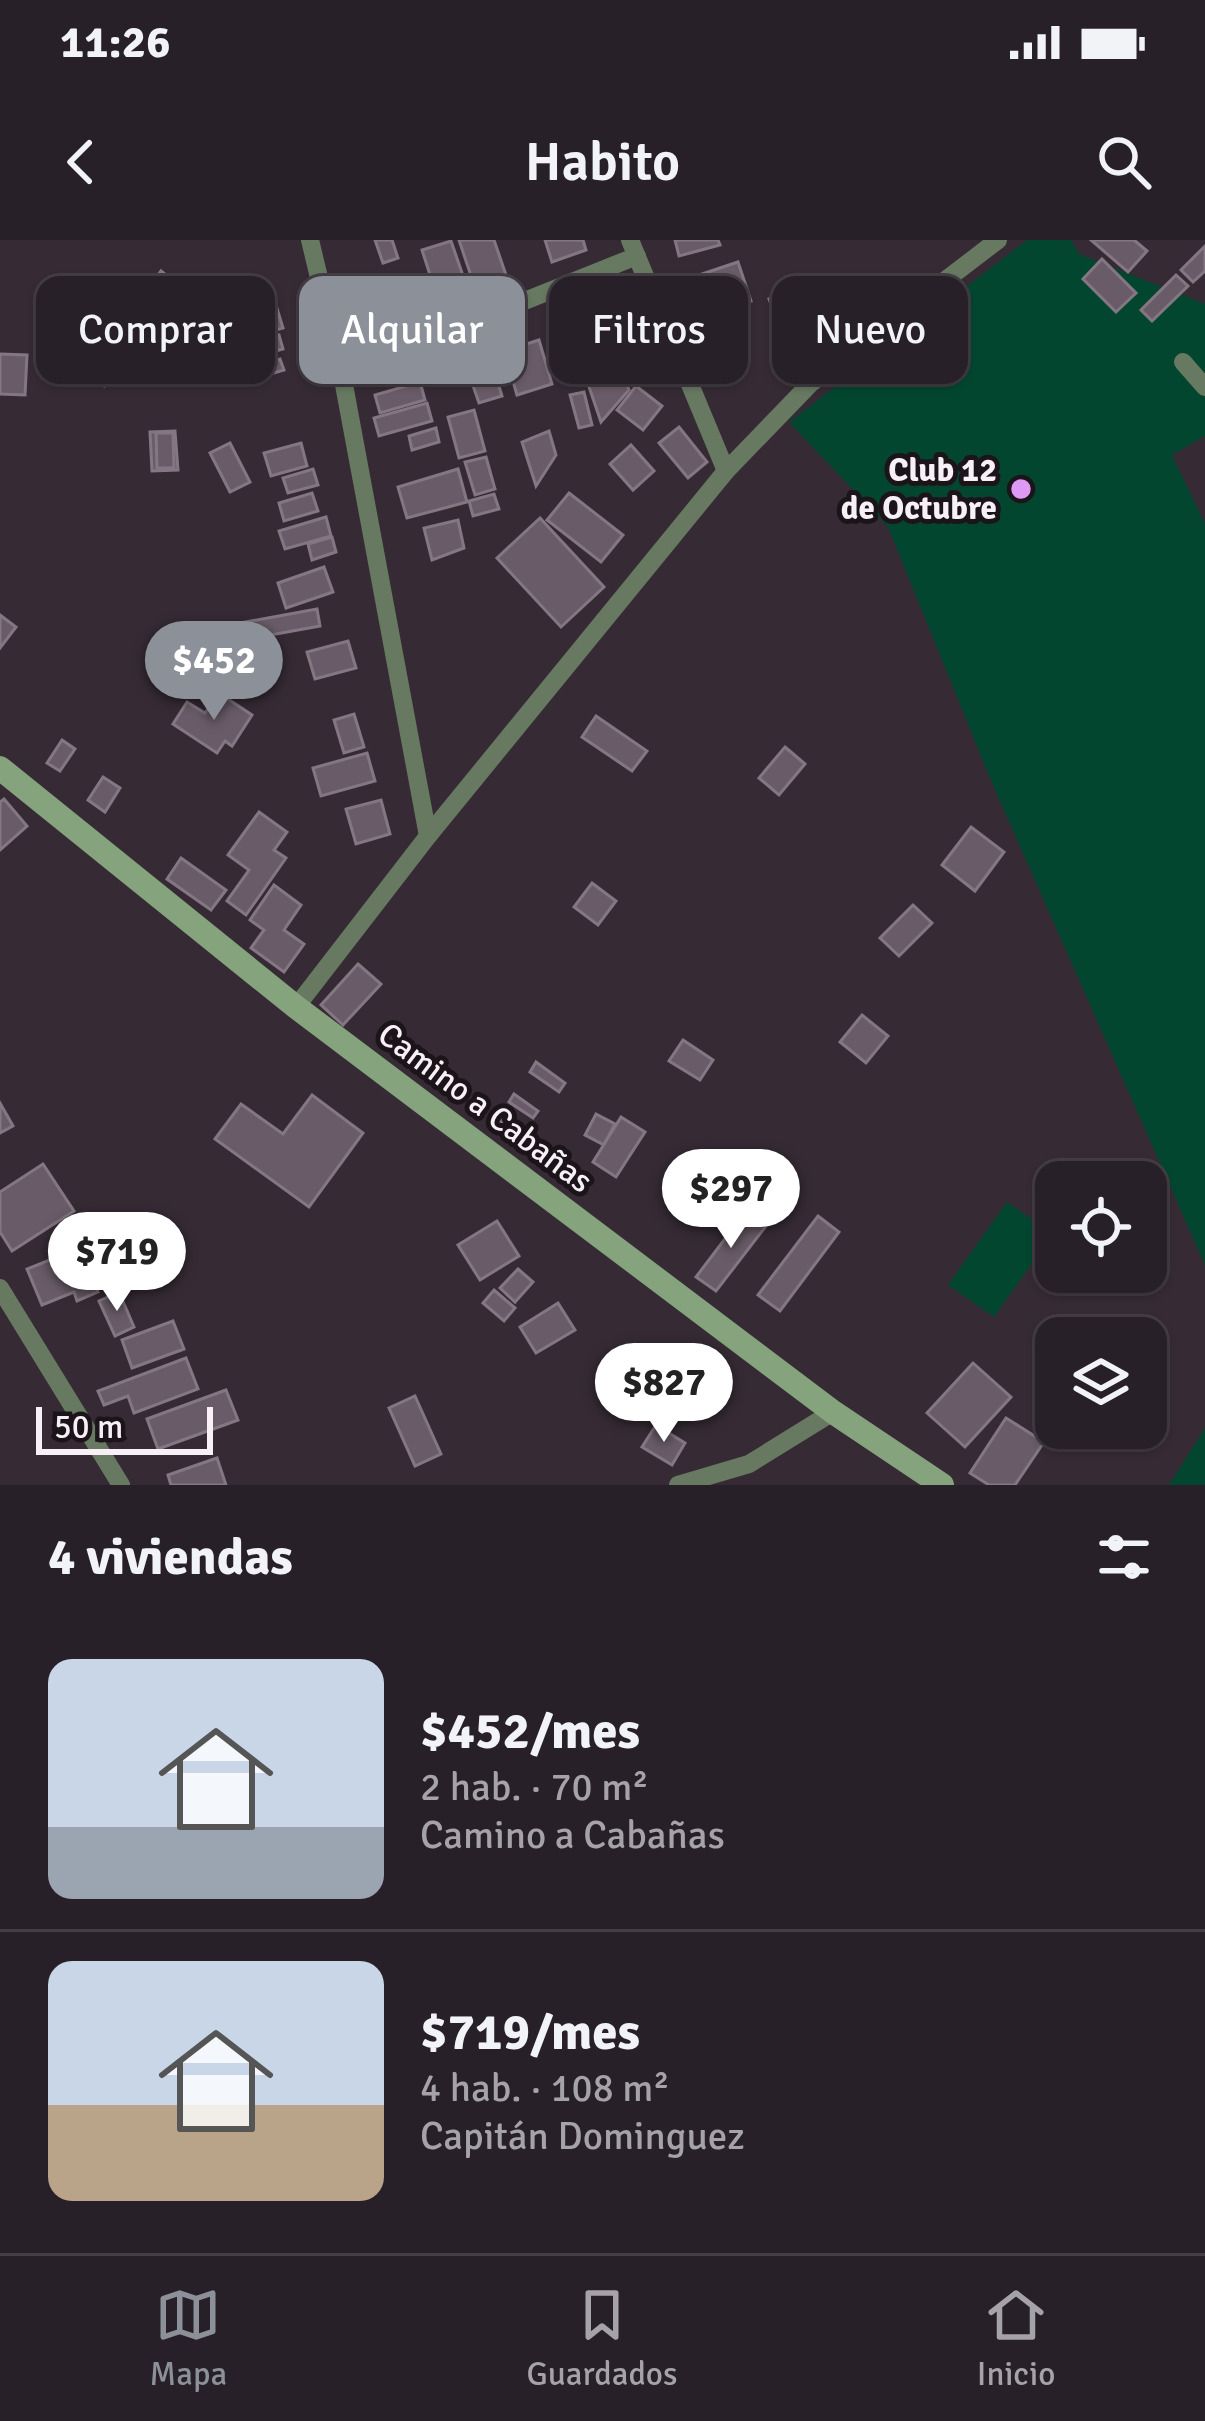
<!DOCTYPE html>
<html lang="es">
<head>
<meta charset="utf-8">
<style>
  :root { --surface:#282028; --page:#302830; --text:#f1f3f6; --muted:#a5a3a8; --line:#443e45; --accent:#8c9099 }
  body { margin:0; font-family:Signika,sans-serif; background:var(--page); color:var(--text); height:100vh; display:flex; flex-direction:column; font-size:45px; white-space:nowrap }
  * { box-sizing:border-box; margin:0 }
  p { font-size:39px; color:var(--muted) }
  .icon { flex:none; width:66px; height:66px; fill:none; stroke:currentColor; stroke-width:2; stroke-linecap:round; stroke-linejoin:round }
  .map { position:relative; height:1245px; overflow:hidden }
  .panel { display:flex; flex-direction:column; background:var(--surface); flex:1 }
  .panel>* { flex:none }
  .banner { position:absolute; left:36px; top:36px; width:1134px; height:108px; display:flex; gap:24px }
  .tools { position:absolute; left:1035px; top:921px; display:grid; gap:24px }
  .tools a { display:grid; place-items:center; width:132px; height:132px; border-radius:24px; background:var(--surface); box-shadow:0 3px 9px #0004,0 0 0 3px var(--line); font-size:60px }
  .scale { position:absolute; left:36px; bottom:30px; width:177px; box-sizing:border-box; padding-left:12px; border:6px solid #f8f0f7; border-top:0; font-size:33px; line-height:42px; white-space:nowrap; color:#f8f0f7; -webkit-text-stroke:9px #1b151a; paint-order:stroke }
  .price { position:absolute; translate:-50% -102px; padding:0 27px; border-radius:42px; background:#fff; color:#222; font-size:39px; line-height:78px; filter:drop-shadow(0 3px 6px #0008) }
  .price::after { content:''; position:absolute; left:50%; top:72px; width:36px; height:27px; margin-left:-18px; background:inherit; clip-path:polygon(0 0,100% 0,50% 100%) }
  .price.current { background:var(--accent); color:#fff }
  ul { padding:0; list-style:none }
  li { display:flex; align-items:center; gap:36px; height:300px; padding:0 48px }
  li+li { border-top:3px solid var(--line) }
  li span { display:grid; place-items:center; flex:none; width:336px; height:240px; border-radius:24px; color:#555 }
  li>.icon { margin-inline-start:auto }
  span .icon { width:144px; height:144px; fill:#fffc; stroke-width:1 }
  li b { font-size:51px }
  h2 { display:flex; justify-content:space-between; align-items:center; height:144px; padding:0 48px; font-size:51px }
  .chip { padding:0 42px; border-radius:24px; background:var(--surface); box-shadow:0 3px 9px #0004,0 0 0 3px var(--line); font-size:42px; line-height:108px }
  .chip.current { background:var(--accent); color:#fff }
  .status { display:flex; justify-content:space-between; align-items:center; height:84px; padding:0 60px; background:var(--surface); direction:ltr }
  .status svg { height:33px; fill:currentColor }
  header { display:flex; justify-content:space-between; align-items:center; height:156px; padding:0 48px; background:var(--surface); font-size:54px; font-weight:600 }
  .tab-bar { display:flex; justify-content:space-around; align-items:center; height:168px; border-top:3px solid var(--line); background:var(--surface); font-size:33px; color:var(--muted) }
  .tab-bar a { display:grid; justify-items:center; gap:6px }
  .tab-bar .current { color:var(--accent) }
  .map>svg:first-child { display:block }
  .green { fill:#034630 }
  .building { fill:#695c68; stroke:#847783; stroke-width:3 }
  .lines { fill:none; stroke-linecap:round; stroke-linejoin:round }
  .street { stroke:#677961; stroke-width:18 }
  .secondary { stroke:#85a37d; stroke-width:24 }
  .poi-dot { fill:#dd99f3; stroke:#1b151a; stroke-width:4.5 }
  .labels { text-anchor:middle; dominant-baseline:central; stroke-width:10; stroke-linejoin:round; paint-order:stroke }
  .poi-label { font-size:33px; font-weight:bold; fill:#f8f0f7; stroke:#1b151a; text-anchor:end }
  .street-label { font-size:33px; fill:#f8f0f7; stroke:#1b151a }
</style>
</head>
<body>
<div class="status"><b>11:26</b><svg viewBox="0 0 49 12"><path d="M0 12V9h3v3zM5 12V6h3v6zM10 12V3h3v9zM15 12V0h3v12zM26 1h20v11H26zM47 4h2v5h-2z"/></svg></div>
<header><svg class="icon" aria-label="back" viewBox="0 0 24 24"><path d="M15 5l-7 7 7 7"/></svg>Habito<svg class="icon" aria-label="search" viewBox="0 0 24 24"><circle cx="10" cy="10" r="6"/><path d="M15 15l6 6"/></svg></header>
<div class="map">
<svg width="1205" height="1245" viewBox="0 0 1205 1245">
  <rect width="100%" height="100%" fill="#362b35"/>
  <g class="green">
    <polygon points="1027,0 1071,0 1079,14 1205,64 1205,196 1172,215 1205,284 1205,1025 992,543 888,287 789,182"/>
    <polygon points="1007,962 1053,994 994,1077 948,1045"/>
    <polygon points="1205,1188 1205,1245 1169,1245"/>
  </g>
  <g class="building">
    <polygon points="375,0 392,0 398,18 383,23"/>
    <polygon points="459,0 494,0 506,35 474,45"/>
    <polygon points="545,0 583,0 586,10 552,22"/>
    <polygon points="675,0 718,0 720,5 679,16"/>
    <polygon points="1091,0 1134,0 1147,11 1128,32"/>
    <polygon points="451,1 469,53 439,63 422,10"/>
    <polygon points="1205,6 1205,31 1193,42 1181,30"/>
    <polygon points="1102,19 1136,53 1116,72 1083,39"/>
    <polygon points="738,22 751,61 711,74 699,35"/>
    <polygon points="161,31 172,40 124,104 131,110 104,146 85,132"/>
    <polygon points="374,35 392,88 364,97 346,45"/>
    <polygon points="1176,35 1188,46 1152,81 1141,70"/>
    <polygon points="793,50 801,71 777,81 769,59"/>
    <polygon points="272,52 283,88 258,95 248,59"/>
    <polygon points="612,72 622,99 584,113 574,86"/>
    <polygon points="279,95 283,109 258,116 254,103"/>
    <polygon points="636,97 643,113 621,124 614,107"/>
    <polygon points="539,100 552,144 517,155 504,111"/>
    <polygon points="174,103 179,122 151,130 146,110"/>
    <polygon points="575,112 584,140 570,144 560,117"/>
    <polygon points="0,114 27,115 25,155 0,154"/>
    <polygon points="280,119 284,130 257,138 254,127"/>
    <polygon points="621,127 629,150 601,182 586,138"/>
    <polygon points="494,130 502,156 479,163 470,137"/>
    <polygon points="420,142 425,160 380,173 375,155"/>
    <polygon points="636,146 662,166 643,190 617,170"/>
    <polygon points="584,152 592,185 579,188 570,155"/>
    <polygon points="427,163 432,181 379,196 374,178"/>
    <polygon points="474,170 485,211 459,218 448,177"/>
    <polygon points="679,187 707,222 688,238 659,203"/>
    <polygon points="436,188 439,202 412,210 409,196"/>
    <polygon points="175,191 178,230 152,231 150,192"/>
    <polygon points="549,191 556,215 536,246 522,202"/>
    <polygon points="156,193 173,193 174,228 157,228"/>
    <polygon points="230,203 250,242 230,252 210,213"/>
    <polygon points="301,203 307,226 271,236 264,213"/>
    <polygon points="631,205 654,231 633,250 610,224"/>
    <polygon points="486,217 495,249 475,255 465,222"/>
    <polygon points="313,229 318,245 288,253 283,238"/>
    <polygon points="458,229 467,262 407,278 398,247"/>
    <polygon points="312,253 318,271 284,281 279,263"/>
    <polygon points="569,253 623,295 601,322 547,280"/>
    <polygon points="494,254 499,269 473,276 469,261"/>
    <polygon points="326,277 331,296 285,309 279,291"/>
    <polygon points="540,278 604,347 561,387 497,318"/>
    <polygon points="458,280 464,308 432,320 424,288"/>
    <polygon points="332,297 336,312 312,320 308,304"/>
    <polygon points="324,327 333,352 286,368 278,343"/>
    <polygon points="317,369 320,386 243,400 240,383"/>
    <polygon points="0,375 16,387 0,408"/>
    <polygon points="348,401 356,428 315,439 307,412"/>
    <polygon points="219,453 252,475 232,506 225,501 217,513 173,484 187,462 205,473"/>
    <polygon points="354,474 364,507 344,513 334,480"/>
    <polygon points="596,476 647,511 632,531 582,497"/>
    <polygon points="62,500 75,509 60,531 47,523"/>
    <polygon points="785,507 805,524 779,555 759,538"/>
    <polygon points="367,513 375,541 321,556 313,528"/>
    <polygon points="103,537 120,548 105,572 88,560"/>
    <polygon points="4,559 27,586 0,610 0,562"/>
    <polygon points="381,560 390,594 356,604 346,569"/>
    <polygon points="259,572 287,592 274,610 286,618 246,675 227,661 249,630 228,615"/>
    <polygon points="971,587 1004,612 975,651 942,625"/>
    <polygon points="181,618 226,650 211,670 167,639"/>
    <polygon points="592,643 616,661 598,685 574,667"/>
    <polygon points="274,645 301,665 284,690 304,704 284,732 251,708 264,690 250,680"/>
    <polygon points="913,665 932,683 899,716 880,698"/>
    <polygon points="358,724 381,744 343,785 321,765"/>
    <polygon points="862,775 888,796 866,823 840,802"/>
    <polygon points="683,800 713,820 700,840 669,821"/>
    <polygon points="536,822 565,843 559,852 530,832"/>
    <polygon points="514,854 538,871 533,878 509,862"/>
    <polygon points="312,855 363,893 309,967 215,899 241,864 283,894"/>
    <polygon points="0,863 13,886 0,893"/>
    <polygon points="502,869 523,891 516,898 495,876"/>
    <polygon points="596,874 615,884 604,905 585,895"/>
    <polygon points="621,877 645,892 616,937 593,922"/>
    <polygon points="43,924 74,971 12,1011 0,992 0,952"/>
    <polygon points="746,971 766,986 716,1051 696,1037"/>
    <polygon points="818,976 839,992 780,1071 758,1055"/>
    <polygon points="497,981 519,1016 480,1040 458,1005"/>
    <polygon points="107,997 122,1033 95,1044 98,1052 77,1061 74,1052 42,1065 27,1029"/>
    <polygon points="518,1029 533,1042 515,1062 500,1048"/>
    <polygon points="494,1050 515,1068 504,1081 483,1063"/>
    <polygon points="119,1052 134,1087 115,1096 99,1061"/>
    <polygon points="558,1063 575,1090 536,1113 520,1087"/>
    <polygon points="173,1081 184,1109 132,1128 122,1100"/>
    <polygon points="652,1105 701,1148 670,1183 621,1140"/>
    <polygon points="186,1118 198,1149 134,1173 128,1156 104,1165 98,1151"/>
    <polygon points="973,1123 1011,1157 965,1207 927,1173"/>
    <polygon points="226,1150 238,1180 158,1209 147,1179"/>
    <polygon points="415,1156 441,1214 415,1226 389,1168"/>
    <polygon points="1006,1178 1044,1202 1015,1245 989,1245 970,1233"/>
    <polygon points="656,1185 685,1203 672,1225 642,1207"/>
    <polygon points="217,1218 226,1245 171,1245 168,1235"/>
  </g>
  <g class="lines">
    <g class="street">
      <polyline points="310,0 342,134 428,596"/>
      <polyline points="630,0 726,231"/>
      <polyline points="1183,122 1205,147"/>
      <polyline points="342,134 637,16"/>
      <polyline points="296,767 428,596 726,231 811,143 998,0"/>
      <polyline points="0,1048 121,1245"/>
      <polyline points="678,1245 749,1224 833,1172"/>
    </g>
    <polyline class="secondary" points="0,528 296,767 833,1172 942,1245"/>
  </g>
  <circle class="poi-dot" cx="1021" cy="249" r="12"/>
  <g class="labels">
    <g class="poi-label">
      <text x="997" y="230">Club 12<tspan x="997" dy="38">de Octubre</tspan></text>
    </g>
    <g class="street-label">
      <text transform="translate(485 868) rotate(37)">Camino a Cabañas</text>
    </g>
  </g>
</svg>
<div class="tools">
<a><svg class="icon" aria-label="locate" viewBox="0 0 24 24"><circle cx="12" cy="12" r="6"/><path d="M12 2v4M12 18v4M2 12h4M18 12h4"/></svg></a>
<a><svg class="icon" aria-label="layers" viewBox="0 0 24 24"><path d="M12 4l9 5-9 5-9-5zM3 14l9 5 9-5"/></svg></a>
</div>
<div class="scale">50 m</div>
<b class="price current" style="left:214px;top:483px">$452</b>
<b class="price" style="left:731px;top:1011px">$297</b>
<b class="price" style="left:117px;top:1074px">$719</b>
<b class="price" style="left:664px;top:1205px">$827</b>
<div class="banner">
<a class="chip">Comprar</a>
<a class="chip current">Alquilar</a>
<a class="chip">Filtros</a>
<a class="chip">Nuevo</a>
</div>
</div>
<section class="panel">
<h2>4 viviendas<svg class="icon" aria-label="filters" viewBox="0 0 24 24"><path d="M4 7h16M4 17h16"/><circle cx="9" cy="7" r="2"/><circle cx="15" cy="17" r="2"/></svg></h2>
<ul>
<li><span style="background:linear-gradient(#c9d6e8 70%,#9aa5b1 0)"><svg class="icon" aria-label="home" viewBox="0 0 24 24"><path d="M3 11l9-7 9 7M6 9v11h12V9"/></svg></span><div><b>$452/mes</b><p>2 hab. · 70 m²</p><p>Camino a Cabañas</p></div></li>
<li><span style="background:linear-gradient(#c9d6e8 60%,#b9a48a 0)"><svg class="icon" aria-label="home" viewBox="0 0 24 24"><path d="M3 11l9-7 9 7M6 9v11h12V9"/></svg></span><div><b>$719/mes</b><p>4 hab. · 108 m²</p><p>Capitán Dominguez</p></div></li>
</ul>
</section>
<nav class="tab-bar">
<a class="current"><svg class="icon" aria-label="map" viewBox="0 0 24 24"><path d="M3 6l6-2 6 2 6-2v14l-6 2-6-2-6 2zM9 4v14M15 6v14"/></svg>Mapa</a>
<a><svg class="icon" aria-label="saved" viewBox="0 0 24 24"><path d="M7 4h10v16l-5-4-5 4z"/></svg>Guardados</a>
<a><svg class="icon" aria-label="home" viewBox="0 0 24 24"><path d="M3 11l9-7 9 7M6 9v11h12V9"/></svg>Inicio</a>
</nav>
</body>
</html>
